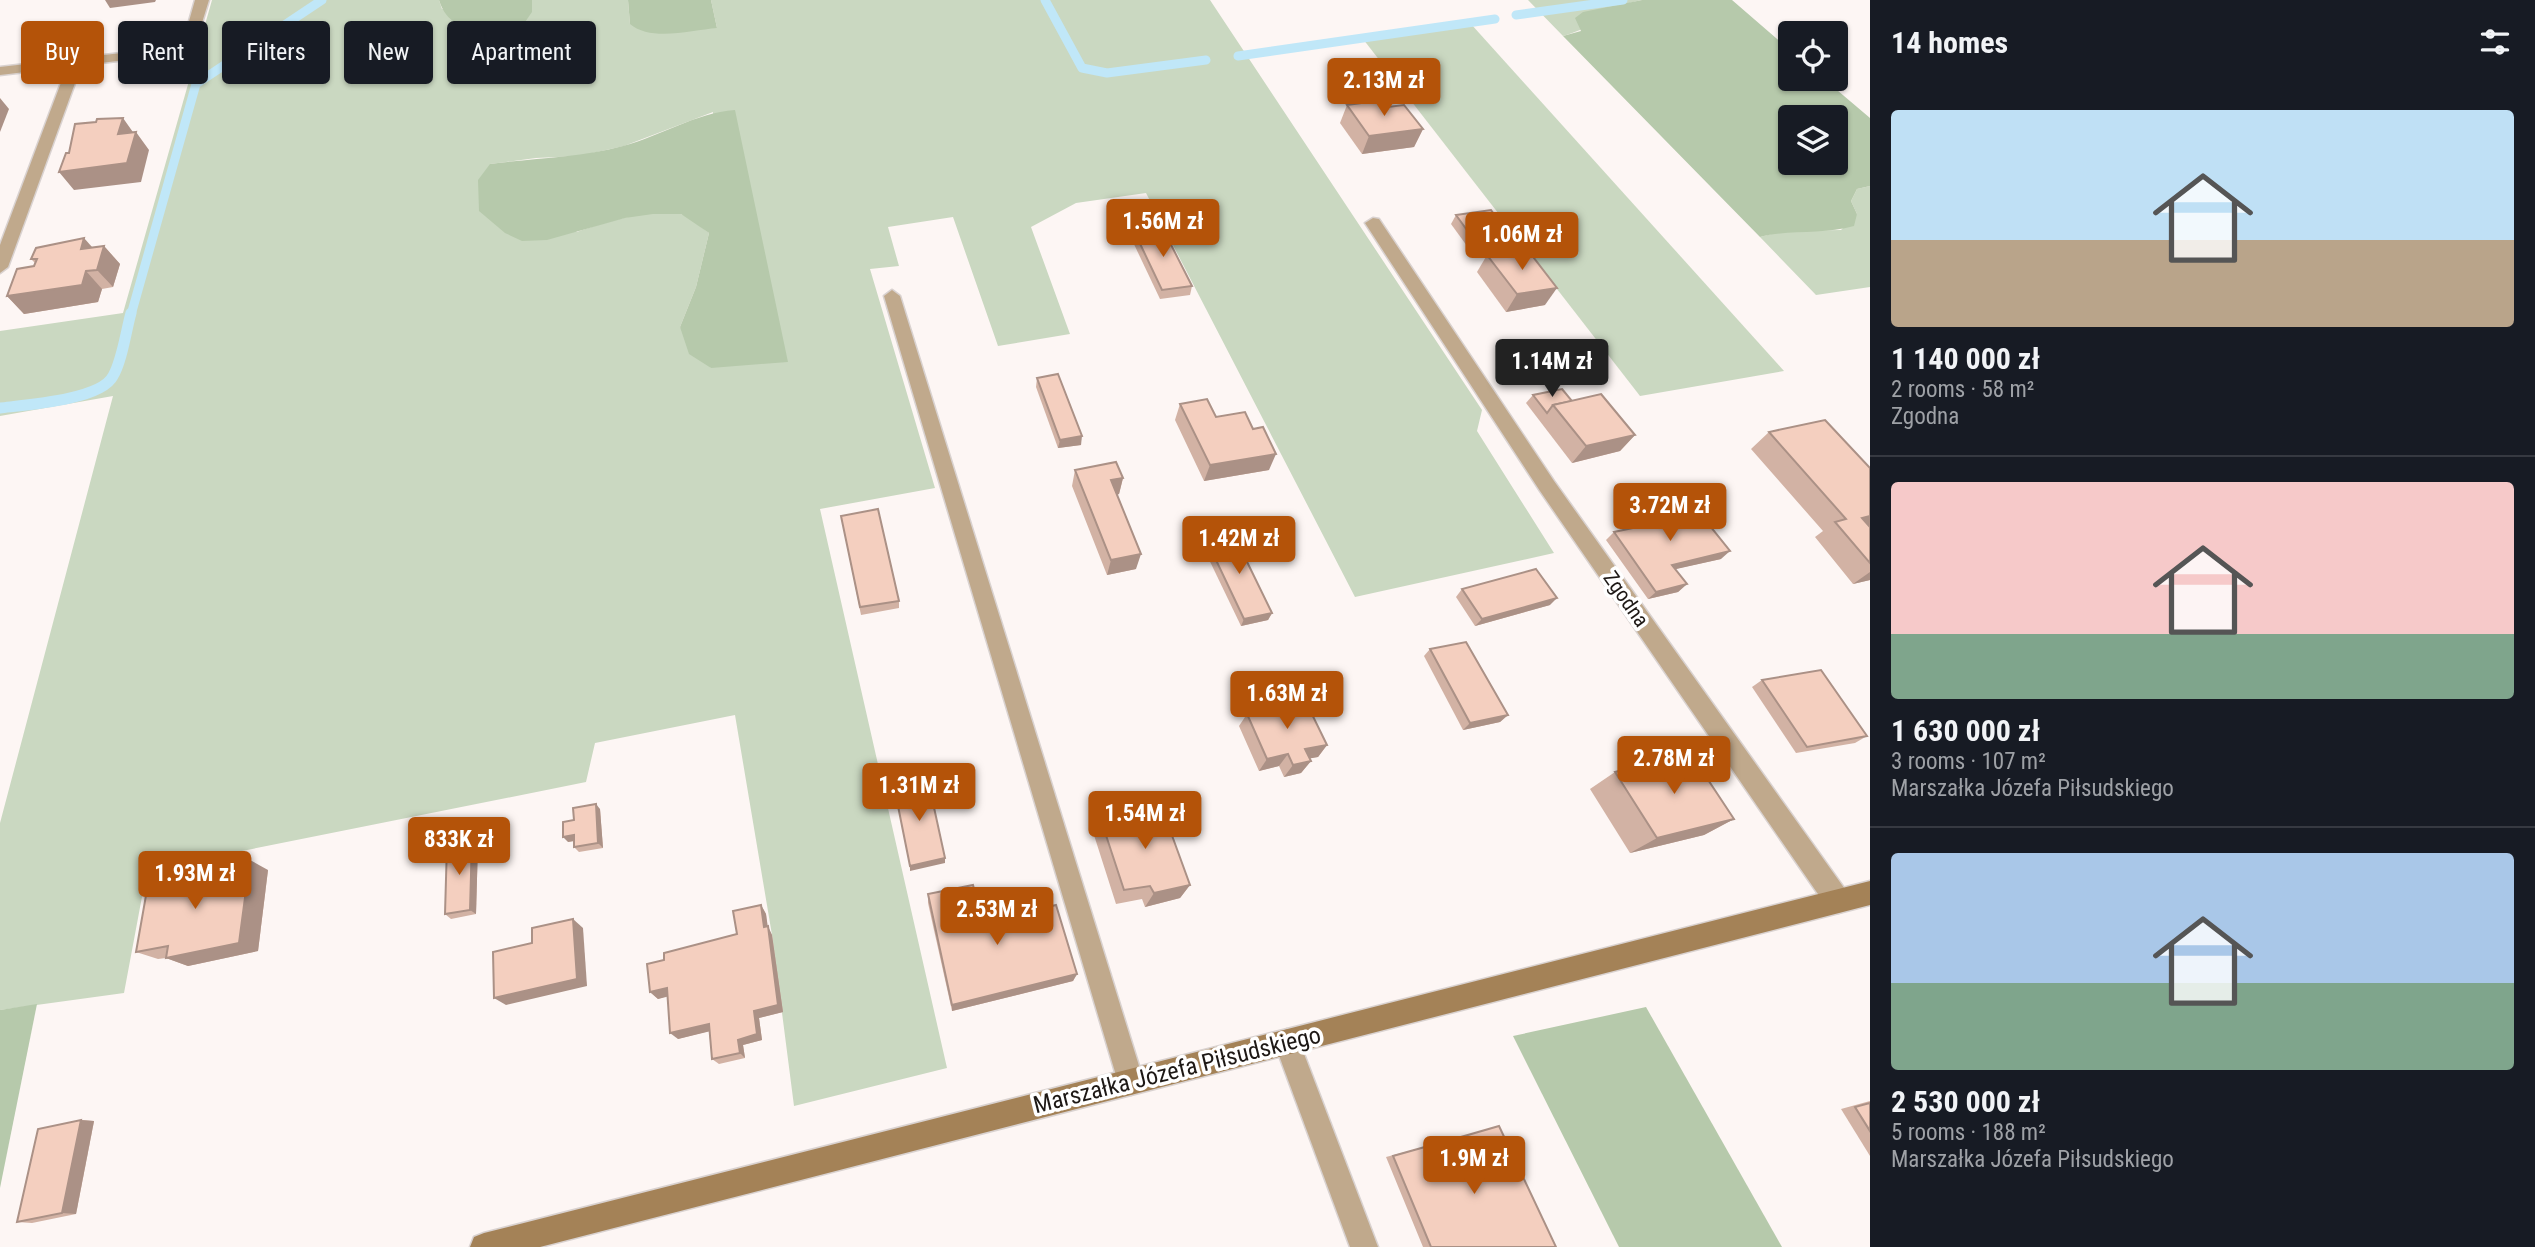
<!DOCTYPE html>
<html lang="en">
<head>
<meta charset="utf-8">
<style>
  :root { --surface:#171b24; --page:#20242c; --text:#f1f3f6; --muted:#9ea1a6; --line:#363941; --accent:#b45309 }
  body { margin:0; font-family:"Roboto Condensed",sans-serif; background:var(--page); color:var(--text); height:100vh; display:flex; flex-direction:column; font-size:26px; white-space:nowrap }
  * { box-sizing:border-box; margin:0 }
  p { font-size:23px; color:var(--muted) }
  .icon { flex:none; width:38px; height:38px; fill:none; stroke:currentColor; stroke-width:2; stroke-linecap:round; stroke-linejoin:round }
  .map { position:relative; flex:1; overflow:hidden }
  .side { display:flex; flex-direction:column; background:var(--surface); width:665px }
  .side>* { flex:none }
  .guide { position:absolute; left:21px; top:21px; width:665px; height:63px; display:flex; gap:14px }
  .tools { position:absolute; left:1778px; top:21px; display:grid; gap:14px }
  .tools a { display:grid; place-items:center; width:70px; height:70px; border-radius:7px; background:var(--surface); box-shadow:0 2px 5px #0004; font-size:35px }
  .price { position:absolute; translate:-50% -60px; padding:0 16px; border-radius:7px; background:var(--accent); color:#fff; font-size:23px; line-height:46px; filter:drop-shadow(0 2px 4px #0008) }
  .price::after { content:''; position:absolute; left:50%; top:42px; width:21px; height:16px; margin-left:-10px; background:inherit; clip-path:polygon(0 0,100% 0,50% 100%) }
  .price.current { background:#222; color:#fff }
  ul { padding:0; list-style:none }
  li { display:grid; align-content:center; gap:14px; height:371px; padding:0 21px }
  li+li { border-top:2px solid var(--line) }
  li span { display:grid; place-items:center; height:217px; border-radius:7px; color:#555 }
  li>.icon { margin-inline-start:auto }
  span .icon { width:126px; height:126px; fill:#fffc; stroke-width:1 }
  li b { font-size:30px }
  h2 { display:flex; justify-content:space-between; align-items:center; height:84px; padding:0 21px; font-size:30px }
  .tag { padding:0 24px; border-radius:7px; background:var(--surface); box-shadow:0 2px 5px #0004; font-size:24px; line-height:63px }
  .tag.current { background:var(--accent); color:#fff }
  main { display:flex; flex:1; min-height:0 }
  .map>svg:first-child { display:block }
  .green { fill:#cad8c1; fill-rule:evenodd }
  .forest { fill:#b6c9ab; fill-rule:evenodd }
  .lines { fill:none; stroke-linecap:round; stroke-linejoin:round }
  .stream-far1 { stroke:#c0e7f8; stroke-width:9 }
  .stream { stroke:#c0e7f8; stroke-width:11 }
  .lane-casing { stroke:#d9d2d0; stroke-width:3 }
  .street-casing { stroke:#d9d2d0; stroke-width:3 }
  .secondary-casing { stroke:#d9d2d0; stroke-width:3 }
  .lane { fill:#c0a98c; fill-rule:evenodd }
  .street { fill:#c0a98c; fill-rule:evenodd }
  .secondary { fill:#a48257; fill-rule:evenodd }
  .wall { fill:#d2b2a4 }
  .shaded-wall { fill:#ab9186 }
  .building { fill:#f4cfbf; stroke:#ab9186; stroke-width:2 }
  .labels { text-anchor:middle; dominant-baseline:central; stroke-width:7; stroke-linejoin:round; paint-order:stroke }
  .street-label { font-size:21px; fill:#1d1815; stroke:#fff }
  .near-street-label { font-size:24px; fill:#1d1815; stroke:#fff }
</style>
</head>
<body>
<main>
<div class="map">
<svg width="1870" height="1247" viewBox="0 0 1870 1247">
  <rect width="100%" height="100%" fill="#fdf6f4"/>
  <g class="green">
    <path d="M212,0H439L442,9L532,12V0H628L630,24L717,28L711,0H1210L1482,410L1477,431L1554,553L1355,597L1146,193L1076,203L1031,227L1070,334L998,346L953,217L888,227L899,266L870,269L935,488L820,509L947,1068L794,1106L772,935L735,715L595,743L586,782L147,870L124,993L0,1010V823L113,396L0,416V331L123,313ZM713,112L711,368L680,327L696,287L709,233C701,227 690,217 681,214C656,207 601,223 577,232L490,164L536,158L579,156L624,146Z"/>
    <path d="M1528,0H1642C1609,5 1595,28 1563,36Z"/>
    <polygon points="1471,24 1784,371 1640,396 1363,39"/>
    <polygon points="1870,186 1870,287 1816,295 1760,237 1783,231 1841,230 1857,214 1851,201 1857,189"/>
  </g>
  <g class="forest">
    <path d="M439,0H532V12L523,25C492,29 451,39 439,0Z"/>
    <path d="M628,0H711L717,28C692,30 651,42 630,24Z"/>
    <path d="M1642,0H1732L1790,50V79H1824L1870,118V186L1857,189L1851,201L1857,214L1854,226C1823,235 1791,229 1760,237L1563,36L1581,31L1575,18L1583,12ZM1790,117H1836V163H1790Z"/>
    <path d="M735,110L788,362L711,368L689,354L680,327L696,287L709,233L681,214H653L625,218L547,240L522,241L505,233L479,211L478,180L490,164C534,158 579,158 623,146C661,136 695,113 735,110Z"/>
    <polygon points="37,1004 0,1188 0,1010"/>
    <polygon points="1646,1007 1782,1247 1619,1247 1513,1036"/>
  </g>
  <g class="lines">
    <g class="stream-far1">
      <polyline points="1045,0 1082,68 1107,73 1206,60"/>
      <polyline points="1516,15 1623,0"/>
      <polyline points="1238,56 1495,19"/>
      <polyline points="131,315 196,84 322,0"/>
    </g>
    <path class="stream" d="M0,408C25,405 101,400 113,376C122,361 126,331 131,313"/>
    <defs>
      <g id="lane">
        <polygon points="75,60 82,64 8,267 0,273 0,245 68,64"/>
        <polygon points="892,290 900,296 1144,1082 1140,1091 1131,1095 1122,1091 1118,1082 884,296"/>
        <polygon points="1287,1029 1296,1033 1378,1247 1350,1247 1274,1042 1278,1033"/>
      </g>
      <g id="street">
        <polygon points="195,0 209,0 193,52 0,75 0,67 182,46"/>
        <polygon points="1373,218 1379,219 1554,481 1847,892 1850,901 1847,910 1838,913 1829,910 1540,491 1365,223"/>
      </g>
      <polygon id="secondary" points="1870,881 1870,905 540,1247 470,1247 474,1237 484,1233"/>
    </defs>
    <use href="#lane" class="lane-casing"/>
    <use href="#street" class="street-casing"/>
    <use href="#secondary" class="secondary-casing"/>
    <use href="#lane" class="lane"/>
    <use href="#street" class="street"/>
    <use href="#secondary" class="secondary"/>
  </g>
  <g class="wall">
    <polygon points="1347,105 1388,107 1423,129 1414,147 1362,154 1340,123"/>
    <polygon points="1456,215 1507,232 1502,241 1467,246 1451,224"/>
    <polygon points="1134,231 1192,286 1190,295 1160,299 1132,240"/>
    <polygon points="104,246 120,264 113,287 102,289 98,302 24,314 7,296 34,266 35,263 31,259"/>
    <polygon points="1487,255 1545,305 1506,312 1477,272"/>
    <polygon points="1037,378 1081,445 1058,448 1036,387"/>
    <polygon points="1533,395 1572,401 1635,435 1620,451 1572,463 1526,403"/>
    <polygon points="1180,404 1216,417 1253,429 1269,470 1204,481 1175,420"/>
    <polygon points="1769,432 1870,468 1870,580 1853,584 1815,537 1823,531 1751,449"/>
    <polygon points="1075,470 1123,478 1119,494 1117,495 1136,569 1107,575 1072,486"/>
    <polygon points="1633,514 1721,559 1675,569 1687,584 1678,592 1648,599 1606,540 1614,532 1630,529 1625,522"/>
    <polygon points="841,516 899,601 899,608 861,615"/>
    <polygon points="1206,539 1272,613 1268,620 1241,626 1203,547"/>
    <polygon points="1462,589 1550,605 1475,626 1456,597"/>
    <polygon points="1430,649 1508,715 1500,722 1463,730 1424,656"/>
    <polygon points="1762,680 1867,736 1855,743 1796,753 1752,687"/>
    <polygon points="1247,714 1327,745 1318,757 1309,758 1311,761 1301,773 1284,777 1279,766 1259,771 1239,726"/>
    <polygon points="1615,772 1734,819 1704,835 1630,853 1590,789"/>
    <polygon points="600,809 603,848 579,852 574,847 574,841 568,842 574,820"/>
    <polygon points="1132,816 1190,885 1180,898 1145,907 1142,899 1116,904 1093,832 1100,817"/>
    <polygon points="472,839 478,844 476,914 451,919 445,914"/>
    <polygon points="268,870 258,951 188,966 166,958 158,959 136,952"/>
    <polygon points="928,894 1077,974 1073,981 952,1011 928,903"/>
    <polygon points="761,905 766,914 767,926 772,935 783,1012 759,1018 762,1040 743,1045 745,1058 719,1064 712,1059 709,1031 678,1039 667,996 658,999 650,992 664,960 737,934"/>
    <polygon points="1870,1101 1870,1156 1841,1109"/>
    <polygon points="81,1120 94,1121 76,1214 32,1223 17,1222"/>
    <polygon points="1499,1126 1556,1247 1423,1247 1386,1157 1432,1145 1438,1158 1459,1152 1453,1139"/>
  </g>
  <g class="shaded-wall">
    <polygon points="105,0 156,0 155,2 110,8"/>
    <polygon points="0,98 9,109 0,132"/>
    <polygon points="123,118 135,135 136,132 149,150 141,182 74,190 59,172 118,134"/>
    <polygon points="1423,129 1414,147 1362,154 1369,136"/>
    <polygon points="1507,232 1502,241 1467,246 1472,237"/>
    <polygon points="84,238 100,256 81,249"/>
    <polygon points="104,246 120,264 113,287 97,270"/>
    <polygon points="86,271 102,289 98,302 24,314 7,296"/>
    <polygon points="1557,288 1545,305 1506,312 1517,294"/>
    <polygon points="1635,435 1620,451 1572,463 1586,446"/>
    <polygon points="1082,436 1081,445 1058,448 1060,440"/>
    <polygon points="1276,454 1269,470 1204,481 1210,465"/>
    <polygon points="1123,478 1119,494 1107,496 1111,480"/>
    <polygon points="1870,516 1870,527 1862,518"/>
    <polygon points="1730,551 1721,559 1663,572 1672,565"/>
    <polygon points="1141,554 1136,569 1107,575 1111,560"/>
    <polygon points="1870,572 1870,580 1853,584"/>
    <polygon points="1687,584 1678,592 1648,599 1656,592"/>
    <polygon points="1557,598 1550,605 1475,626 1482,619"/>
    <polygon points="1272,613 1268,620 1241,626 1244,619"/>
    <polygon points="1508,715 1500,722 1463,730 1470,723"/>
    <polygon points="1327,745 1318,757 1296,761 1305,749"/>
    <polygon points="1288,754 1279,766 1259,771 1267,759"/>
    <polygon points="1311,761 1301,773 1284,777 1293,765"/>
    <polygon points="596,804 600,809 603,848 598,843"/>
    <polygon points="1734,819 1704,835 1630,853 1657,838"/>
    <polygon points="574,835 579,840 568,842 563,837"/>
    <polygon points="472,839 478,844 476,914 470,910"/>
    <polygon points="945,858 945,863 910,871 910,866"/>
    <polygon points="250,860 268,870 258,951 188,966 166,958"/>
    <polygon points="1190,885 1180,898 1145,907 1154,893"/>
    <polygon points="761,905 766,914 769,935 764,927"/>
    <polygon points="573,919 583,928 587,986 506,1005 494,998"/>
    <polygon points="768,926 772,935 783,1012 759,1018 762,1040 743,1045 745,1058 740,1053 738,1040 754,1011"/>
    <polygon points="1077,974 1073,981 952,1011 952,1005"/>
    <polygon points="667,988 674,995 658,999 650,992"/>
    <polygon points="709,1024 715,1030 678,1039 670,1033"/>
    <polygon points="81,1120 94,1121 76,1214 62,1213"/>
  </g>
  <g class="building">
    <polygon points="1383,100 1388,107 1404,105 1423,129 1369,136 1347,105"/>
    <polygon points="123,118 118,134 136,132 127,163 59,172 66,153 69,153 75,124 96,122 97,119"/>
    <polygon points="1491,210 1507,232 1472,237 1456,215"/>
    <polygon points="1162,227 1192,286 1162,290 1134,231"/>
    <polygon points="84,238 81,249 104,246 97,270 86,271 82,285 7,296 17,269 34,266 37,259 31,259 36,248"/>
    <polygon points="1527,249 1557,288 1517,294 1487,255"/>
    <polygon points="1058,374 1082,436 1060,440 1037,378"/>
    <polygon points="1562,389 1572,401 1553,405 1547,413 1533,395"/>
    <polygon points="1601,394 1635,435 1586,446 1553,405"/>
    <polygon points="1207,399 1216,417 1245,412 1253,429 1263,427 1276,454 1210,465 1180,404"/>
    <polygon points="1825,420 1870,468 1870,516 1862,518 1870,527 1870,563 1835,522 1846,519 1769,432"/>
    <polygon points="1116,462 1123,478 1111,480 1141,554 1111,560 1075,470"/>
    <polygon points="1690,501 1730,551 1672,565 1687,584 1656,592 1614,532 1642,526 1633,514"/>
    <polygon points="878,509 899,601 860,607 841,516"/>
    <polygon points="1233,533 1272,613 1244,619 1206,539"/>
    <polygon points="1536,569 1557,598 1482,619 1462,589"/>
    <polygon points="1466,642 1508,715 1470,723 1430,649"/>
    <polygon points="1821,670 1867,736 1807,747 1762,680"/>
    <polygon points="1305,700 1327,745 1305,749 1311,761 1293,765 1288,754 1267,759 1247,714"/>
    <polygon points="1691,754 1734,819 1657,838 1615,772"/>
    <polygon points="928,780 945,858 910,866 894,786"/>
    <polygon points="596,804 598,843 574,847 574,835 563,837 563,822 574,820 573,808"/>
    <polygon points="1162,808 1190,885 1154,893 1150,886 1124,890 1100,817 1130,811 1132,816"/>
    <polygon points="472,839 470,910 445,914 447,844"/>
    <polygon points="250,860 239,943 166,958 168,946 136,952 148,884 179,878 180,874"/>
    <polygon points="973,885 983,923 1056,905 1077,974 952,1005 928,894"/>
    <polygon points="761,905 764,927 768,926 778,1005 754,1011 757,1034 738,1040 740,1053 712,1059 709,1024 670,1033 667,988 650,992 647,964 664,960 664,953 737,934 733,911"/>
    <polygon points="573,919 577,979 494,998 493,952 532,943 532,928"/>
    <polygon points="1870,1103 1870,1131 1855,1107"/>
    <polygon points="81,1120 62,1213 17,1222 38,1129"/>
    <polygon points="1499,1126 1556,1247 1431,1247 1393,1156 1432,1145 1439,1159 1467,1150 1461,1137"/>
  </g>
  <g class="labels">
    <g class="street-label">
      <text transform="translate(1626 599) rotate(55)">Zgodna</text>
    </g>
    <g class="near-street-label">
      <text transform="translate(1177 1070) rotate(-14)">Marszałka Józefa Piłsudskiego</text>
    </g>
  </g>
</svg>
<div class="tools">
<a><svg class="icon" aria-label="locate" viewBox="0 0 24 24"><circle cx="12" cy="12" r="6"/><path d="M12 2v4M12 18v4M2 12h4M18 12h4"/></svg></a>
<a><svg class="icon" aria-label="layers" viewBox="0 0 24 24"><path d="M12 4l9 5-9 5-9-5zM3 14l9 5 9-5"/></svg></a>
</div>
<b class="price" style="left:1384px;top:118px">2.13M zł</b>
<b class="price" style="left:1163px;top:259px">1.56M zł</b>
<b class="price" style="left:1522px;top:272px">1.06M zł</b>
<b class="price current" style="left:1552px;top:399px">1.14M zł</b>
<b class="price" style="left:1670px;top:543px">3.72M zł</b>
<b class="price" style="left:1239px;top:576px">1.42M zł</b>
<b class="price" style="left:1287px;top:731px">1.63M zł</b>
<b class="price" style="left:1674px;top:796px">2.78M zł</b>
<b class="price" style="left:919px;top:823px">1.31M zł</b>
<b class="price" style="left:1145px;top:851px">1.54M zł</b>
<b class="price" style="left:459px;top:877px">833K zł</b>
<b class="price" style="left:195px;top:911px">1.93M zł</b>
<b class="price" style="left:997px;top:947px">2.53M zł</b>
<b class="price" style="left:1474px;top:1196px">1.9M zł</b>
<div class="guide">
<a class="tag current">Buy</a>
<a class="tag">Rent</a>
<a class="tag">Filters</a>
<a class="tag">New</a>
<a class="tag">Apartment</a>
</div>
</div>
<section class="side">
<h2>14 homes<svg class="icon" aria-label="filters" viewBox="0 0 24 24"><path d="M4 7h16M4 17h16"/><circle cx="9" cy="7" r="2"/><circle cx="15" cy="17" r="2"/></svg></h2>
<ul>
<li><span style="background:linear-gradient(#bfe0f5 60%,#b9a48a 0)"><svg class="icon" aria-label="home" viewBox="0 0 24 24"><path d="M3 11l9-7 9 7M6 9v11h12V9"/></svg></span><div><b>1 140 000 zł</b><p>2 rooms · 58 m²</p><p>Zgodna</p></div></li>
<li><span style="background:linear-gradient(#f6c9c9 70%,#7fa58c 0)"><svg class="icon" aria-label="home" viewBox="0 0 24 24"><path d="M3 11l9-7 9 7M6 9v11h12V9"/></svg></span><div><b>1 630 000 zł</b><p>3 rooms · 107 m²</p><p>Marszałka Józefa Piłsudskiego</p></div></li>
<li><span style="background:linear-gradient(#a9c7e8 60%,#7fa58c 0)"><svg class="icon" aria-label="home" viewBox="0 0 24 24"><path d="M3 11l9-7 9 7M6 9v11h12V9"/></svg></span><div><b>2 530 000 zł</b><p>5 rooms · 188 m²</p><p>Marszałka Józefa Piłsudskiego</p></div></li>
</ul>
</section>
</main>
</body>
</html>
